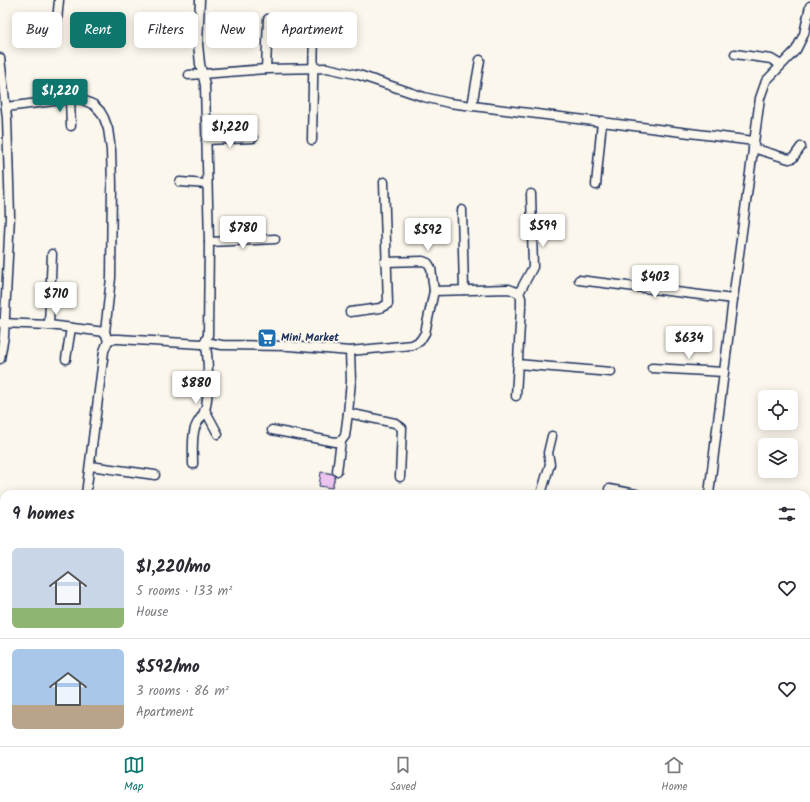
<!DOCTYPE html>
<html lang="en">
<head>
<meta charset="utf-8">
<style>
  :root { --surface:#fff; --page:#f7f7f7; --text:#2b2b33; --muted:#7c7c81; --line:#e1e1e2; --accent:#0f766e }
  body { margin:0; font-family:Kalam,sans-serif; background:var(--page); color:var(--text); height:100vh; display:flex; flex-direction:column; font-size:15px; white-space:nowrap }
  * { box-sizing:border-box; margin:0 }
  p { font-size:13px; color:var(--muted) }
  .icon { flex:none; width:22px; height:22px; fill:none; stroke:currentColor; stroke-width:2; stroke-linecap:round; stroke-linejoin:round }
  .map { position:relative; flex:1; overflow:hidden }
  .side { position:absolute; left:0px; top:490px; width:810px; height:256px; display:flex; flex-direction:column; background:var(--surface); border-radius:12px 12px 0 0; box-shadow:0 2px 10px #0003 }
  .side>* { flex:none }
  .guide { position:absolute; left:12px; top:12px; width:400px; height:36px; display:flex; gap:8px }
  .controls { position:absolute; left:758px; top:390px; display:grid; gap:8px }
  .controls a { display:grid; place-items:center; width:40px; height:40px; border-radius:6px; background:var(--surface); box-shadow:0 2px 10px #0003; font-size:20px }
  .price { position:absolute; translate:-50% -34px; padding:0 9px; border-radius:4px; background:#fff; color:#222; font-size:13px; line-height:26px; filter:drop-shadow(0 1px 2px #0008) }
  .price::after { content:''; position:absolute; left:50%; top:24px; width:12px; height:9px; margin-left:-6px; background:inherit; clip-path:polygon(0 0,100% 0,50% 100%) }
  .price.on { background:var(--accent); color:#fff }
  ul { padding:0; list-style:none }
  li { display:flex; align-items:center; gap:12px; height:100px; padding:0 12px }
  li+li { border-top:1px solid var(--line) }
  li span { display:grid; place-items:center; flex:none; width:112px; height:80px; border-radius:6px; color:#555 }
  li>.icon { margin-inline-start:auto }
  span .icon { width:48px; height:48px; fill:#fffc; stroke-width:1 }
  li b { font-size:17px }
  h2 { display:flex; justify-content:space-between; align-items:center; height:48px; padding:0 12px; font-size:17px }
  .tag { padding:0 14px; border-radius:6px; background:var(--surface); box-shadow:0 2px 10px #0003; font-size:14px; line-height:36px }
  .tag.on { background:var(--accent); color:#fff }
  .tab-bar { display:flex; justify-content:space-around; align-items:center; height:56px; border-top:1px solid var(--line); background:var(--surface); font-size:11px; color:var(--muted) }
  .tab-bar a { display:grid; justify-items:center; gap:2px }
  .tab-bar .on { color:var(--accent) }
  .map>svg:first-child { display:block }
  .shadow { fill:#0003 }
  .building { fill:#ecc5ee; stroke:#1b2f5e }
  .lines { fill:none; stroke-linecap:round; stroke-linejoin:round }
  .minor-casing { stroke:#1b2f5e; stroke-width:11 }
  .minor { stroke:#fbf7ec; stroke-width:8 }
  .labels { text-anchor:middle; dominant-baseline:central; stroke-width:4; stroke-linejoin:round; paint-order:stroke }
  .poi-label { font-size:11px; font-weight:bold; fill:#1b2f5e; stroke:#fbf7ec; text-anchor:start }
</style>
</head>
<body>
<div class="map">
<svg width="810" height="746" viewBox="0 0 810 746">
  <rect width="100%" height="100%" fill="#fbf7ec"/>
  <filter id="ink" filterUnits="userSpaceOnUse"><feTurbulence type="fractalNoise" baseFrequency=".025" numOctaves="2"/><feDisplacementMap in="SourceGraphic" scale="8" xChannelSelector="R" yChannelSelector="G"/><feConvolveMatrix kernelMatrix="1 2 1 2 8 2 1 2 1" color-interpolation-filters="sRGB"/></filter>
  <g filter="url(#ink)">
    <polygon class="shadow" points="324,471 336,473 334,485 332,487 322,473"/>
    <polygon class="building" points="321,472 333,474 335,476 332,488 319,486"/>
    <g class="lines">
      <defs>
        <g id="minor">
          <polyline points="57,21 59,0"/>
          <polyline points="735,54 771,59 781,65"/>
          <polyline points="0,58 7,118 10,216 4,336 0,359"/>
          <polyline points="266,69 268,19"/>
          <polyline points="189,75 266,69 327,68 359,75 424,97 449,103 754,141"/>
          <polyline points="80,86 81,99"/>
          <polyline points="70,99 71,126"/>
          <polyline points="472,106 480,60"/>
          <polyline points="6,107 70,99 81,99 94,105 100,111 104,118 108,129 111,150 112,185 111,278 105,332 108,341"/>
          <polyline points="206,140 253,138"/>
          <polyline points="312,140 314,27"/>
          <polyline points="753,148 789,159 793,158 801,147"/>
          <polyline points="180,182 207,184"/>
          <polyline points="596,185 602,121"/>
          <polyline points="462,210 464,290"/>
          <polyline points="209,242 275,239"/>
          <polyline points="385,262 423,261 428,263 431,268 434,291"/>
          <polyline points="579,280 733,299"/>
          <polyline points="519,293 533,267 531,194"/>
          <polyline points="350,312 380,308 388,304 384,182"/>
          <polyline points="1,323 49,325 105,332"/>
          <polyline points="49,325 52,254"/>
          <polyline points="350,351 351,381 348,413 395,423 402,428 400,477"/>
          <polyline points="66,359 71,328"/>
          <polyline points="517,364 611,372"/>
          <polyline points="652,368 724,372"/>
          <polyline points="205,410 218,434"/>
          <polyline points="272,430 335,442 341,441 345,436 348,413"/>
          <path d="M193,464C193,454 192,442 194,432C195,423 202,418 205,410C209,397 209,356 205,342L222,345L289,346L350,351L412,345L420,341L425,333L434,291L509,289L519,293L521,298V307L516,396"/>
          <polyline points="90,466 155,475"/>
          <polyline points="337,471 341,441"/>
          <polyline points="609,489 636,494"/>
          <polyline points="86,494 104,351 108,341 112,339 119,339 201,344 205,342 208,335 209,242 205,85 200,64 198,44 200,0"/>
          <polyline points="541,494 550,464 548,453 552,436"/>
          <polyline points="709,494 733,299 760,98 766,81 796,50 804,34 810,6"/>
          <polyline points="806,510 810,511"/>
          <polyline points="806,546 810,546"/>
          <polyline points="0,557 4,560"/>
          <polyline points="17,742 17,746"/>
          <polyline points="213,742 214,746"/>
          <polyline points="370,742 374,746"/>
          <polyline points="791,742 791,746"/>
          <polyline points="117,746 118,742"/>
          <polyline points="276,746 277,742"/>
          <polyline points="411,746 414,742"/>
          <polyline points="563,746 563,742"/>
          <polyline points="695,746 695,742"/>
        </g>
      </defs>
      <use href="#minor" class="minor-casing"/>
      <use href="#minor" class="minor"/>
    </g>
  </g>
  <defs>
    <symbol id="supermarket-square" viewBox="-11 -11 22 22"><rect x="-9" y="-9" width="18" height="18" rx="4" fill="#1f6fb2" stroke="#fbf7ec"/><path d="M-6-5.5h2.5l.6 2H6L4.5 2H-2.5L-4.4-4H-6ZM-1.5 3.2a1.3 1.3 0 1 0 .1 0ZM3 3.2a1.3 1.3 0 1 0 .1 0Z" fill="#fff"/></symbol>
  </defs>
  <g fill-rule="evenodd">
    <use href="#supermarket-square" x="256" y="327" width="22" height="22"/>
  </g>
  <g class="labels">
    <g class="poi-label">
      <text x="281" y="338">Mini Market</text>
    </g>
  </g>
</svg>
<div class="controls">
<a><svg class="icon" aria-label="locate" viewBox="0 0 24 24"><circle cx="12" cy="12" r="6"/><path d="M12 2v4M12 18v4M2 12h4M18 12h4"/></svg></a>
<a><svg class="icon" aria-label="layers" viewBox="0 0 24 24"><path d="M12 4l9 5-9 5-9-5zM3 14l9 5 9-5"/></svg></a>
</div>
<b class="price on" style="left:60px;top:113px">$1,220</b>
<b class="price" style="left:230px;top:149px">$1,220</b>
<b class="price" style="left:543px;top:248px">$599</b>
<b class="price" style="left:243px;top:250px">$780</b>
<b class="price" style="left:428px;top:252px">$592</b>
<b class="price" style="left:655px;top:299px">$403</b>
<b class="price" style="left:56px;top:316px">$710</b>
<b class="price" style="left:689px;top:360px">$634</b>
<b class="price" style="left:196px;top:405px">$880</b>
<div class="guide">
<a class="tag">Buy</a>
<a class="tag on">Rent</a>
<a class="tag">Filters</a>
<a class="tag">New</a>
<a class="tag">Apartment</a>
</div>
<section class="side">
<h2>9 homes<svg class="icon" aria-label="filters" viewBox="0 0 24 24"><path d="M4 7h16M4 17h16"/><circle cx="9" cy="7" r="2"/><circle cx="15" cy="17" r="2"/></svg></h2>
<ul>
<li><span style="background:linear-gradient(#c9d6e8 75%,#8fb573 0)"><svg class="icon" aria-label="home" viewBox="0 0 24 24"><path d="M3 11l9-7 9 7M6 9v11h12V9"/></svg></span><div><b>$1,220/mo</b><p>5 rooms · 133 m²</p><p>House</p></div><svg class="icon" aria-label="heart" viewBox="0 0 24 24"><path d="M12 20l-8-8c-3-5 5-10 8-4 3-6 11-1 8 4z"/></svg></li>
<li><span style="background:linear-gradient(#a9c7e8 70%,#b9a48a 0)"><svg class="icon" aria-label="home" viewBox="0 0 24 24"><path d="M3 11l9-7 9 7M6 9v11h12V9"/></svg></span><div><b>$592/mo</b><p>3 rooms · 86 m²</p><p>Apartment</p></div><svg class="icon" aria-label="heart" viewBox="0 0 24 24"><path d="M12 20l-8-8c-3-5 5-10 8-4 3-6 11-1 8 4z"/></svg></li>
</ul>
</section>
</div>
<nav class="tab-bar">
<a class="on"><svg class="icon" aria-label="map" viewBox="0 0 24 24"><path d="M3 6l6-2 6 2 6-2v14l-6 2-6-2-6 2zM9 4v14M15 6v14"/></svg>Map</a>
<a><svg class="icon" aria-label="saved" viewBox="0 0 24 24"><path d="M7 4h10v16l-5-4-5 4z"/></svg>Saved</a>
<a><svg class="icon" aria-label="home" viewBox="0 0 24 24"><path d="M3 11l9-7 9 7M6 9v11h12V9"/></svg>Home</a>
</nav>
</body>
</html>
